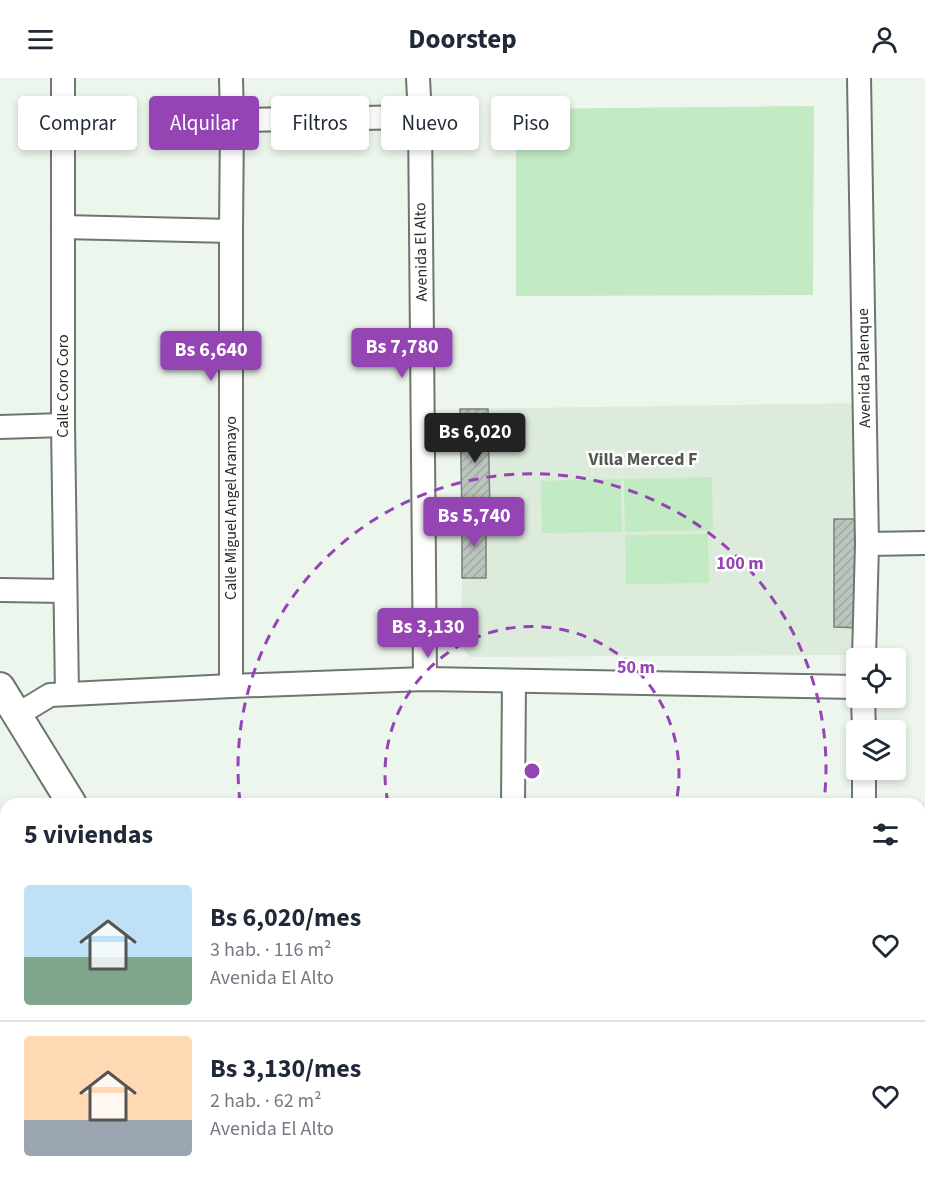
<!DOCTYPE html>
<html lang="es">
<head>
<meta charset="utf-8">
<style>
  :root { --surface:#fff; --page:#f6f6f7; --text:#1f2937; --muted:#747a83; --line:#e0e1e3; --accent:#9544b3 }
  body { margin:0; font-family:"Source Sans 3",sans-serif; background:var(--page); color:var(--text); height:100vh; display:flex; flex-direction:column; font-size:22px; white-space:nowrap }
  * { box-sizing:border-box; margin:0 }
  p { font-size:20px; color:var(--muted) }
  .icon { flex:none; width:33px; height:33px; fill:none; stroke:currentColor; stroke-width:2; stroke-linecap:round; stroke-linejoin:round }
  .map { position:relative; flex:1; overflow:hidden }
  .details { position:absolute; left:0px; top:720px; width:926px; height:386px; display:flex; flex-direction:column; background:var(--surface); border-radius:18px 18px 0 0; box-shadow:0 3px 9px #0003 }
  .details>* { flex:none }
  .banner { position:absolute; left:18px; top:18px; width:600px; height:54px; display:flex; gap:12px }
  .fabs { position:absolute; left:846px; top:570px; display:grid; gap:12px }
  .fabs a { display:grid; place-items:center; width:60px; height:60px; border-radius:6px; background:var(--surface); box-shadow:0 3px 9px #0003; font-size:30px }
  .price { position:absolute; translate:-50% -51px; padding:0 14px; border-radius:6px; background:var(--accent); color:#fff; font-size:20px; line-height:39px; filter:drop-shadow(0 2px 3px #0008) }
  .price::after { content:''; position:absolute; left:50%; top:36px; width:18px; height:14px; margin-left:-9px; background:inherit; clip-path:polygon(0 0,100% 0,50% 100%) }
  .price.active { background:#222; color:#fff }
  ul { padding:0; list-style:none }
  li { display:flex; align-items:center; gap:18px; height:150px; padding:0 24px }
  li+li { border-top:2px solid var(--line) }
  li span { display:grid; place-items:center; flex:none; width:168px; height:120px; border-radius:6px; color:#555 }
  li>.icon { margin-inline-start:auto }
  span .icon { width:72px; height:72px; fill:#fffc; stroke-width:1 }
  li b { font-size:26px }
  h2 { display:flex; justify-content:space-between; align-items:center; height:72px; padding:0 24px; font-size:26px }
  .tag { padding:0 21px; border-radius:6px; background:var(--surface); box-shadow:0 3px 9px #0003; font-size:21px; line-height:54px }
  .tag.active { background:var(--accent); color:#fff }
  header { display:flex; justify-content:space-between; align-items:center; height:78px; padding:0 24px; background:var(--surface); font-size:27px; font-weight:700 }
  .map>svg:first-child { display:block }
  .built { fill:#dcebdc }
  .green { fill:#c2eac3 }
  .building { fill:url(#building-hatch); stroke:#7a827a; stroke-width:1.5 }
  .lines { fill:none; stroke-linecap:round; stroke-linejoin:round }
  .minor-casing { stroke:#6e766e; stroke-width:26 }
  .tertiary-casing { stroke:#6e766e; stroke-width:32 }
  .minor { stroke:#fff; stroke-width:22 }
  .tertiary { stroke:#fff; stroke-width:28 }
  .ring { fill:none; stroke:#9544b3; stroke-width:3; stroke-dasharray:10 8 }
  .labels { text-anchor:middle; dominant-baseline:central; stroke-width:5; stroke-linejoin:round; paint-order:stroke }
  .street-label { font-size:16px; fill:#262926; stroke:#fff }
  .neighbourhood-label { font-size:18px; font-weight:bold; fill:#525952; stroke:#fff }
  .centre { fill:#9544b3; stroke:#fff; stroke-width:3 }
  .ring-label { font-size:18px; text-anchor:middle; font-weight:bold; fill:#9544b3; stroke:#fff; stroke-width:5; stroke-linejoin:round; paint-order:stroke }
</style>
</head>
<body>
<header><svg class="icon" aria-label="menu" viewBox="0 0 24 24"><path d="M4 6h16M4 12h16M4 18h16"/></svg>Doorstep<svg class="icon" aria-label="person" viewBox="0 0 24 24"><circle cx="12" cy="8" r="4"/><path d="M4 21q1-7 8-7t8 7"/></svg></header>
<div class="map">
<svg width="925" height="1105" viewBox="0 0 925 1105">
  <defs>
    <pattern id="building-hatch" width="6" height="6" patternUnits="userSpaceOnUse" patternTransform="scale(1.5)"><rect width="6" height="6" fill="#bcc5bd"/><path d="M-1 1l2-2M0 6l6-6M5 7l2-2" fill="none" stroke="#a1a9a2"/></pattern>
  </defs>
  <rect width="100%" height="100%" fill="#edf6ed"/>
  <polygon class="built" points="861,325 862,567 850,577 470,579 461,568 462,500 460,331"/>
  <g class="green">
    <polygon points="814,28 813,217 516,218 516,31"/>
    <polygon points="712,399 713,452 625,454 624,401"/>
    <polygon points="621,401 622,454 542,455 541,403"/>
    <polygon points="708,456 709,505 626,506 625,457"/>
  </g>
  <g class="building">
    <polygon points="460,331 488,331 490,441 462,441"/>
    <rect x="462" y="441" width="24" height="59"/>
    <polygon points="834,441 860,441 861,550 834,549"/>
  </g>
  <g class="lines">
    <defs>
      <g id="minor">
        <polyline points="63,0 63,347 67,616"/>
        <polyline points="231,0 232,42 231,153 231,608"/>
        <polyline points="418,0 420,39 425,601"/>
        <polyline points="859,0 867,466 864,580"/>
        <polyline points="232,42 420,39"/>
        <polyline points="63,149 231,153"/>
        <polyline points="0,349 63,347"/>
        <polyline points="867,466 925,465"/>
        <polyline points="0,512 65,513"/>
        <polyline points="863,620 864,652"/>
        <polyline points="17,637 50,617 231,608 425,601 856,609"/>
        <polyline points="864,692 864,726"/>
        <polyline points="513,726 514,603"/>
        <polyline points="920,947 925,947"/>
        <polyline points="683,1100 683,1105"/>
        <polyline points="868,1100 868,1105"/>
        <polyline points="359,1105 366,1102 511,1101"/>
      </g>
      <g id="tertiary">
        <polyline points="0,609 72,726"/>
        <polyline points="0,941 6,951"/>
        <polyline points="99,1100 102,1105"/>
        <polyline points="302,1100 305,1105"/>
      </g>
    </defs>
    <use href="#minor" class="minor-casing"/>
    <use href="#tertiary" class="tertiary-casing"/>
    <use href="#minor" class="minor"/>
    <use href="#tertiary" class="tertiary"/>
  </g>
  <g class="ring">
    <path d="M388 725A147 147 0 1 1 676 725"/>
    <path d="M240 724A294 294 0 1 1 824 724"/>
  </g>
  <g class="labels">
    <g class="street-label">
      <text transform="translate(421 174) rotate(-91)">Avenida El Alto</text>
      <text transform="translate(864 290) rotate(-91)">Avenida Palenque</text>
      <text transform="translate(63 308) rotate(-90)">Calle Coro Coro</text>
      <text transform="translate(231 430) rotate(-90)">Calle Miguel Angel Aramayo</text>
    </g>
    <g class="neighbourhood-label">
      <text x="643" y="381">Villa Merced F</text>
    </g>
  </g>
  <circle cx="532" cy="693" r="9" class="centre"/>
  <g class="ring-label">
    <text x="740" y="491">100 m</text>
    <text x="636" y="595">50 m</text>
  </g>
</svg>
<div class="fabs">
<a><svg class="icon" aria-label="locate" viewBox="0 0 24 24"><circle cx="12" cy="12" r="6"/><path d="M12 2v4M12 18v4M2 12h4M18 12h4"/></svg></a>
<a><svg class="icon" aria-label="layers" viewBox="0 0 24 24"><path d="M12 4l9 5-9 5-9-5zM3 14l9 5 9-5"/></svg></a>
</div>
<b class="price" style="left:402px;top:301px">Bs 7,780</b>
<b class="price" style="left:211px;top:304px">Bs 6,640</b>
<b class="price active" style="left:475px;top:386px">Bs 6,020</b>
<b class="price" style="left:474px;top:470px">Bs 5,740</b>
<b class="price" style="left:428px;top:581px">Bs 3,130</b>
<div class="banner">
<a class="tag">Comprar</a>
<a class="tag active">Alquilar</a>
<a class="tag">Filtros</a>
<a class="tag">Nuevo</a>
<a class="tag">Piso</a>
</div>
<section class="details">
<h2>5 viviendas<svg class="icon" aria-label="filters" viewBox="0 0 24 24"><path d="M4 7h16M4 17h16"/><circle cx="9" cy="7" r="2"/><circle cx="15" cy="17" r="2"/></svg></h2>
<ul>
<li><span style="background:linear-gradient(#bfe0f5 60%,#7fa58c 0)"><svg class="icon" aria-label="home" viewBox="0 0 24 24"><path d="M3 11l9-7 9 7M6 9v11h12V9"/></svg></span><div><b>Bs 6,020/mes</b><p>3 hab. · 116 m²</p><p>Avenida El Alto</p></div><svg class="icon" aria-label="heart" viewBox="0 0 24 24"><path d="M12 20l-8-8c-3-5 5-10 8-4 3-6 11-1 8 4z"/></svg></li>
<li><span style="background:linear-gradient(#ffd9b3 70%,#9aa5b1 0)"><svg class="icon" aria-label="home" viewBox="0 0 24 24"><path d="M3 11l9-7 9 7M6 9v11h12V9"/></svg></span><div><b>Bs 3,130/mes</b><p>2 hab. · 62 m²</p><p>Avenida El Alto</p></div><svg class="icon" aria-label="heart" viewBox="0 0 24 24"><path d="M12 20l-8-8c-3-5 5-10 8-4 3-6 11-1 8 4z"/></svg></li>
</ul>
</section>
</div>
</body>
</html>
